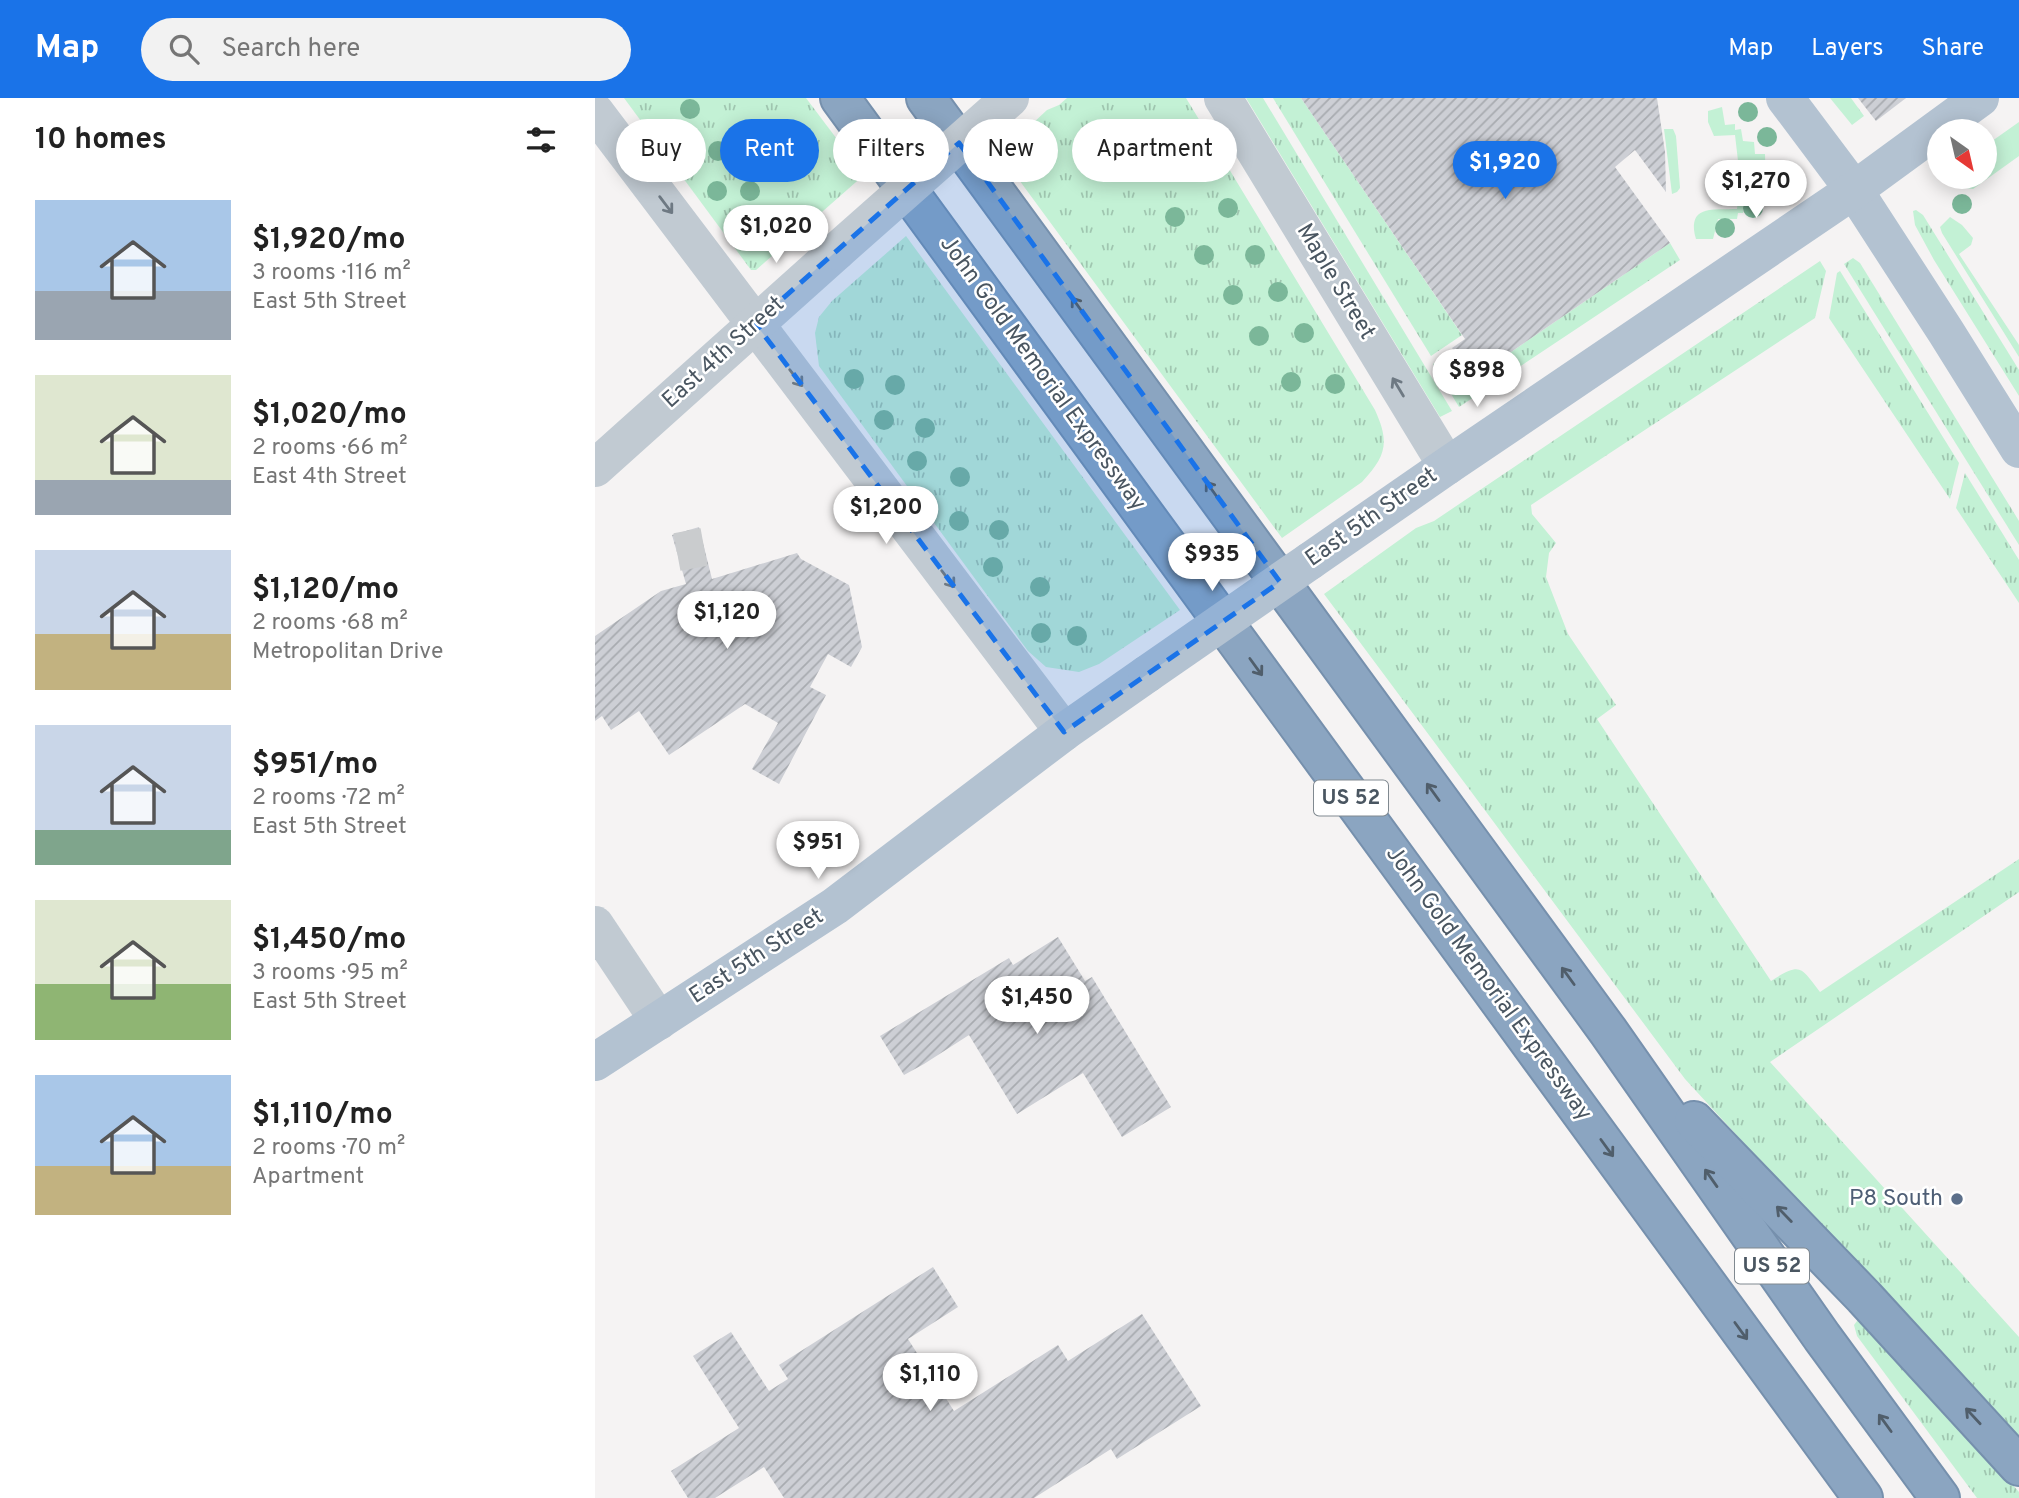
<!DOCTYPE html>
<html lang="en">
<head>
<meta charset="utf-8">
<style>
  :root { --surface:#fff; --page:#f2f2f2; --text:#222; --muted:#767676; --accent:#1a73e8 }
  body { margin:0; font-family:Overpass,sans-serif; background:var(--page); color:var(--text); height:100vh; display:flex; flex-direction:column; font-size:26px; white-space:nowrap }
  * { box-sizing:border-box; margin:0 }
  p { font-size:23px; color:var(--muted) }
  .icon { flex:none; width:38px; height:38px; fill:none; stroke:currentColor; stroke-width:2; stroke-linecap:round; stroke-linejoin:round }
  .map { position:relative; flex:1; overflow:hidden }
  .side { display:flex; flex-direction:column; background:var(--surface); width:595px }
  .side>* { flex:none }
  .hud { position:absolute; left:21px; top:21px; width:665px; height:63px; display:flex; gap:14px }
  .needle { width:46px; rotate:146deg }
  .buttons { position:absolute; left:1332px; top:21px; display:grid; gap:14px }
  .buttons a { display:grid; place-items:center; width:70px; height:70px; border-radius:50%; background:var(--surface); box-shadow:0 4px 18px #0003; font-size:35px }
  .price { position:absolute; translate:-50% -60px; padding:0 16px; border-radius:24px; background:#fff; color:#222; font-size:23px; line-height:46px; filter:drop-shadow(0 2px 4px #0008) }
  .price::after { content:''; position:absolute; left:50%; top:42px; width:21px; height:16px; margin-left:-10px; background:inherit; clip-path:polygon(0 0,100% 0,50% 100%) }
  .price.on { background:var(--accent); color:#fff }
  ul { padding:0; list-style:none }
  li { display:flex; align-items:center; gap:21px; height:175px; padding:0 35px }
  li span { display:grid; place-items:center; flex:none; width:196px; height:140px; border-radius:0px; color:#555 }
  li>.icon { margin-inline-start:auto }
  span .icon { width:84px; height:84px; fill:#fffc; stroke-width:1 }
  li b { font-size:30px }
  h2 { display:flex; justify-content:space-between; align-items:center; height:84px; padding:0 35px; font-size:30px }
  .tag { padding:0 24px; border-radius:32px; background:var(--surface); box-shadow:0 4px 18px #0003; font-size:24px; line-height:63px }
  .tag.on { background:var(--accent); color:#fff }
  header { display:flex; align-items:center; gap:42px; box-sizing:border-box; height:98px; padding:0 35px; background:var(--accent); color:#fff }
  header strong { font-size:33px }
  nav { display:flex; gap:38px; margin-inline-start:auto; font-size:24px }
  .search { width:490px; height:63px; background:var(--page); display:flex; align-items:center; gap:18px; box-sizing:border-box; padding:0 24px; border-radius:38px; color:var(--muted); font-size:26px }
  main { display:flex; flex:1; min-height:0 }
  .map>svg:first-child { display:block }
  .grass { fill:url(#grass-tufts) }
  .green { fill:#c3f1d5 }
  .building { fill:url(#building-hatch) }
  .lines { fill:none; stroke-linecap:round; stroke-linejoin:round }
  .minor-tunnel { stroke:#caccce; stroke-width:38; stroke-dasharray:38 19; stroke-linecap:butt }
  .highway-casing { stroke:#7690ad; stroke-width:42 }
  .minor { stroke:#c1cad2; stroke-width:38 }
  .major { stroke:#b3c2d1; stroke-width:38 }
  .highway { stroke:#8ba5c1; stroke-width:38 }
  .minor-bridge { stroke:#c1cad2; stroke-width:38 }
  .major-bridge { stroke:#b3c2d1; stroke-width:38 }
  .tree { fill:#7bb799 }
  .oneway { stroke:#6e7983 }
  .oneway2 { stroke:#505e6b }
  .marked { fill:#1a73e8; fill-opacity:0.2; stroke:#1a73e8; stroke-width:5; stroke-dasharray:14 9; stroke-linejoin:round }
  .service-dot { fill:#5c6f8a; stroke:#fff; stroke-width:2.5 }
  .labels { text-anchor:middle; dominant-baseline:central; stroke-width:5; stroke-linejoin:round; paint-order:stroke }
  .shield { fill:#fff; stroke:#808990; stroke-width:2 }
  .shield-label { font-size:21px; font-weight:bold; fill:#4a5661 }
  .street-label { font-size:23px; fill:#4a5661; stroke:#fff }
  .service-label { font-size:23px; fill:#4e5e75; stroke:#fff; text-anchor:end }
</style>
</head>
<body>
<header>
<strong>Map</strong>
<div class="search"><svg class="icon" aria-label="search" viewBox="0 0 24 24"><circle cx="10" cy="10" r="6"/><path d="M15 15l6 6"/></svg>Search here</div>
<nav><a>Map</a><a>Layers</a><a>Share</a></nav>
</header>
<main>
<section class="side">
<h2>10 homes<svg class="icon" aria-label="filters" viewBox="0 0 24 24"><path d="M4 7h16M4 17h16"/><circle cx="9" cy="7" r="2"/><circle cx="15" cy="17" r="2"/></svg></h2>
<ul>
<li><span style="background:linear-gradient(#a9c7e8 65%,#9aa5b1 0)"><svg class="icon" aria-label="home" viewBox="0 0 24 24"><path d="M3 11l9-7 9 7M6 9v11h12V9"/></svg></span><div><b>$1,920/mo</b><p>3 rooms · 116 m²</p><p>East 5th Street</p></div></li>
<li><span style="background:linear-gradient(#dfe7d0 75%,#9aa5b1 0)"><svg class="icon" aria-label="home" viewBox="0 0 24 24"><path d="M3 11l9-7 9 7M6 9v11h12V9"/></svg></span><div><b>$1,020/mo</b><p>2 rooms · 66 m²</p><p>East 4th Street</p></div></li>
<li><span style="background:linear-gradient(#c9d6e8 60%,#c2b280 0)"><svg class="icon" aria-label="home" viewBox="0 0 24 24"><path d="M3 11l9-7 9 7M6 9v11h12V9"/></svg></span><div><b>$1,120/mo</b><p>2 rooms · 68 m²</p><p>Metropolitan Drive</p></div></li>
<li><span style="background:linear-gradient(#c9d6e8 75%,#7fa58c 0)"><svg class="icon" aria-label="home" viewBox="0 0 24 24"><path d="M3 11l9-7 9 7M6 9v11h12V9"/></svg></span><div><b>$951/mo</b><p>2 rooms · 72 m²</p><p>East 5th Street</p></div></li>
<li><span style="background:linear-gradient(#dfe7d0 60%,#8fb573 0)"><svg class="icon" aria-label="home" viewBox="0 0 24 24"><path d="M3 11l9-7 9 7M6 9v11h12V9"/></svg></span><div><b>$1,450/mo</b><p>3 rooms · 95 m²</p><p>East 5th Street</p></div></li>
<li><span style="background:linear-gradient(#a9c7e8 65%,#c2b280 0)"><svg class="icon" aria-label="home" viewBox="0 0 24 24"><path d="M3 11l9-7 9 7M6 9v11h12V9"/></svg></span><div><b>$1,110/mo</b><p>2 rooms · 70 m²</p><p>Apartment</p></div></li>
</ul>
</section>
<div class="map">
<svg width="1424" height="1400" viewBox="0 0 1424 1400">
  <defs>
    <pattern id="grass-tufts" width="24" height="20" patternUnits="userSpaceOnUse" patternTransform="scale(1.75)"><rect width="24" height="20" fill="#c3f1d5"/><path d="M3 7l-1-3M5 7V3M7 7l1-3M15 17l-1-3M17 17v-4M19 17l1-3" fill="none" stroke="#a0c6b0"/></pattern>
    <pattern id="building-hatch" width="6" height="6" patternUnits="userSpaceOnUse" patternTransform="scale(1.75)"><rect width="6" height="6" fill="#cdcfd5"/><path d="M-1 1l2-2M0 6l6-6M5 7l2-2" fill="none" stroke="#a8abb0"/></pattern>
  </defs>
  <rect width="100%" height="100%" fill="#f5f3f3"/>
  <g class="grass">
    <polygon points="29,0 211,0 269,77 161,172 156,172"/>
    <path d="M472,0H591L780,312C795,345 791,358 767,384L687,440L405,56L452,12L464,7Z"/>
    <polygon points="651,0 668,0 857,313 845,319"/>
    <polygon points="678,0 706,0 867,237 836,258"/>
    <polygon points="1235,0 1256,0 1269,18 1257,27"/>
    <polygon points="1321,112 1328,117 1424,272 1424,298 1339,162 1320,127 1318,113"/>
    <polygon points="311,138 585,512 504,566 484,574 451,569 433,553 224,268 220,235 224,219 237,203"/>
    <polygon points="1075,145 1085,162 864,309 838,266 858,252 878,280"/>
    <polygon points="1258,160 1265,165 1424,423 1424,447 1249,166"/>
    <path d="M1225,163L1231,173L1220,220L936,407L937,416L961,445L954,455L951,479L973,536L1021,607L1002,621L1176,883C1207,863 1206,870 1225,894L1424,761V794L1175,964L1424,1239V1344L1090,981L729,496L821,430L839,423Z"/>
    <polygon points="1245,173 1364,365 1355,401 1234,220 1242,175"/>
    <polygon points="1370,375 1424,462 1424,505 1361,410"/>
    <polygon points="1267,1222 1273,1225 1424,1394 1424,1400 1382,1400 1262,1238 1259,1227 1262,1223"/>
  </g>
  <g class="green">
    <path d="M1127,9L1130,27L1140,26V32L1146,31L1148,43L1159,44L1160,56H1170L1171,91H1161L1160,103L1149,104L1148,115H1143L1142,121H1123L1118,141H1101C1091,106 1119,112 1142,111L1145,80L1140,37L1119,38L1113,24V13Z"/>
    <path d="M1424,24V58L1378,91C1367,90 1361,88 1354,79H1390V48Z"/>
    <polygon points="1069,31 1078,31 1081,38 1085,90 1082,94 1077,96"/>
    <polygon points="1355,119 1367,127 1378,140 1376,147 1364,156 1424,247 1424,259 1347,135 1345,129"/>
  </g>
  <g class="building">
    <polygon points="706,0 1062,0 1070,54 1071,94 1040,52 1020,69 1075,145 878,280 857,250 870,241"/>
    <polygon points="1263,0 1311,0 1281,23"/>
    <polygon points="104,429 117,481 202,455 206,461 254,487 267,549 256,569 233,556 215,589 231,597 184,686 157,671 183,625 150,606 74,657 44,613 16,632 7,618 0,623 0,538 66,493 91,486 77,437"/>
    <polygon points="463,839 490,883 497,879 576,1009 527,1039 488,975 422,1016 374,937 329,966 309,977 285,938 414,860 418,867"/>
    <polygon points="338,1169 363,1209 313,1241 359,1313 463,1247 473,1263 547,1216 606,1308 522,1361 516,1351 439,1400 189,1400 169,1369 120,1400 93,1400 76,1373 144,1330 98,1258 136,1234 174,1293 193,1281 184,1267"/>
  </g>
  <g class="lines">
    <polyline class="minor-tunnel" points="82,454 109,449"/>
    <defs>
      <g id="highway">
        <polyline points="245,0 1268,1400"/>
        <polyline points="331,0 1013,933 1227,1239 1345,1400"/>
        <polyline points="1099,1023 1269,1199 1424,1368"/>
      </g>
    </defs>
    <use href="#highway" class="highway-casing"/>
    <g class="minor">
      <polyline points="628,0 852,368"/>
      <polyline points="0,14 469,634"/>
      <polyline points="0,370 242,153"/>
      <polyline points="0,827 64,923"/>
    </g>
    <g class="major">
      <polyline points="1190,0 1259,92 1351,234 1424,351"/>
      <polyline points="715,463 852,368 1259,92 1385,0"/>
      <polyline points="0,964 240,808 469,634 552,576"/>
    </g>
    <use href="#highway" class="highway"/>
    <polyline class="minor-bridge" points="242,153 415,0"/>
    <polyline class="major-bridge" points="552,576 715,463"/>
  </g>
  <g class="tree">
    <circle cx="95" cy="11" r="10"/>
    <circle cx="1153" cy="14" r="10"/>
    <circle cx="1172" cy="39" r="10"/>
    <circle cx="90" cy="45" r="10"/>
    <circle cx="123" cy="53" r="10"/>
    <circle cx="605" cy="67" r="10"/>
    <circle cx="550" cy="73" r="10"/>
    <circle cx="122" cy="93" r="10"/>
    <circle cx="155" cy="93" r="10"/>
    <circle cx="1367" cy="106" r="10"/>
    <circle cx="633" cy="110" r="10"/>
    <circle cx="1158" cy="110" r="10"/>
    <circle cx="580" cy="119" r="10"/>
    <circle cx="148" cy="127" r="10"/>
    <circle cx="1130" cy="130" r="10"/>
    <circle cx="609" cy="157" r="10"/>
    <circle cx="660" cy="157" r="10"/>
    <circle cx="683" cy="194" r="10"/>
    <circle cx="638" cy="197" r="10"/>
    <circle cx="709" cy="235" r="10"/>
    <circle cx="664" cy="238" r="10"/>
    <circle cx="259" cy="281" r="10"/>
    <circle cx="696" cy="284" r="10"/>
    <circle cx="740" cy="286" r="10"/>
    <circle cx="300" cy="287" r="10"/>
    <circle cx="289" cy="322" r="10"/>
    <circle cx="330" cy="330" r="10"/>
    <circle cx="322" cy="363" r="10"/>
    <circle cx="365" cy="379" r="10"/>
    <circle cx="364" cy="423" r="10"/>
    <circle cx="404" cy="432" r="10"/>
    <circle cx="398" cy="469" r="10"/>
    <circle cx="445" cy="489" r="10"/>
    <circle cx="446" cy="535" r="10"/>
    <circle cx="482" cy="538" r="10"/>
  </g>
  <defs><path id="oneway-shaft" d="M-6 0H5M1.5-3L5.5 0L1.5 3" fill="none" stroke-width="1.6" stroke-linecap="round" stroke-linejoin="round" transform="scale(1.75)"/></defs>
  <g class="oneway">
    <use href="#oneway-shaft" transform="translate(71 107) rotate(53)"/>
    <use href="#oneway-shaft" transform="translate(201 280) rotate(53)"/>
    <use href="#oneway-shaft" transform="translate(803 289) rotate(-121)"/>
    <use href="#oneway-shaft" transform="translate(353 481) rotate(53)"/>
  </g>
  <g class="oneway2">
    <use href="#oneway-shaft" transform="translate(483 208) rotate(-126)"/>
    <use href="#oneway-shaft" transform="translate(617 392) rotate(-126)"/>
    <use href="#oneway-shaft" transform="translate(661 569) rotate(54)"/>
    <use href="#oneway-shaft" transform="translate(838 694) rotate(-126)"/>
    <use href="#oneway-shaft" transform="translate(973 878) rotate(-126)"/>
    <use href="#oneway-shaft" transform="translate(1012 1050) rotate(54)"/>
    <use href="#oneway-shaft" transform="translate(1116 1080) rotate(-125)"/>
    <use href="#oneway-shaft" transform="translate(1189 1116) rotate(-134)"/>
    <use href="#oneway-shaft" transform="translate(1146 1233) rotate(54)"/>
    <use href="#oneway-shaft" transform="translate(1378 1318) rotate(-133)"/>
    <use href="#oneway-shaft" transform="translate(1290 1325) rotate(-126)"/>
  </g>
  <path class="marked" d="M364,45L685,484L469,634L160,225Z"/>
  <circle class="service-dot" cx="1362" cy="1101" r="7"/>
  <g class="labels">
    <g class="shield">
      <rect x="719" y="682.5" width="74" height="35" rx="5"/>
      <rect x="1140" y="1150.5" width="74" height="35" rx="5"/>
    </g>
    <g class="shield-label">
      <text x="756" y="700">US 52</text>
      <text x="1177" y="1168">US 52</text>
    </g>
    <g class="street-label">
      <text transform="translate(740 184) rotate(59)">Maple Street</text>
      <text transform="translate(129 255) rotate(-42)">East 4th Street</text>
      <text transform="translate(447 276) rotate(54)">John Gold Memorial Expressway</text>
      <text transform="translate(777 420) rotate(-35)">East 5th Street</text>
      <text transform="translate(162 859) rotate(-33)">East 5th Street</text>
      <text transform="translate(893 886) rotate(54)">John Gold Memorial Expressway</text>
    </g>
    <g class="service-label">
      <text x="1348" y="1101">P8 South</text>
    </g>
  </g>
</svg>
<div class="buttons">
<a><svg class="needle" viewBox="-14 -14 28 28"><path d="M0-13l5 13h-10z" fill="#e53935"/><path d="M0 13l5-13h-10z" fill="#767676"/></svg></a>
</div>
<b class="price on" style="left:910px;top:103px">$1,920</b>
<b class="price" style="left:1161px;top:122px">$1,270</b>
<b class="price" style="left:181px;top:167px">$1,020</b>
<b class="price" style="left:882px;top:311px">$898</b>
<b class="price" style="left:291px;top:448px">$1,200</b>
<b class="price" style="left:617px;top:495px">$935</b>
<b class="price" style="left:132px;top:553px">$1,120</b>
<b class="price" style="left:223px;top:783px">$951</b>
<b class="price" style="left:442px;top:938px">$1,450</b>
<b class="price" style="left:335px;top:1315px">$1,110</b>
<div class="hud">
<a class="tag">Buy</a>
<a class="tag on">Rent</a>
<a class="tag">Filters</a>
<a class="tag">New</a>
<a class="tag">Apartment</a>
</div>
</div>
</main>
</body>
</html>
